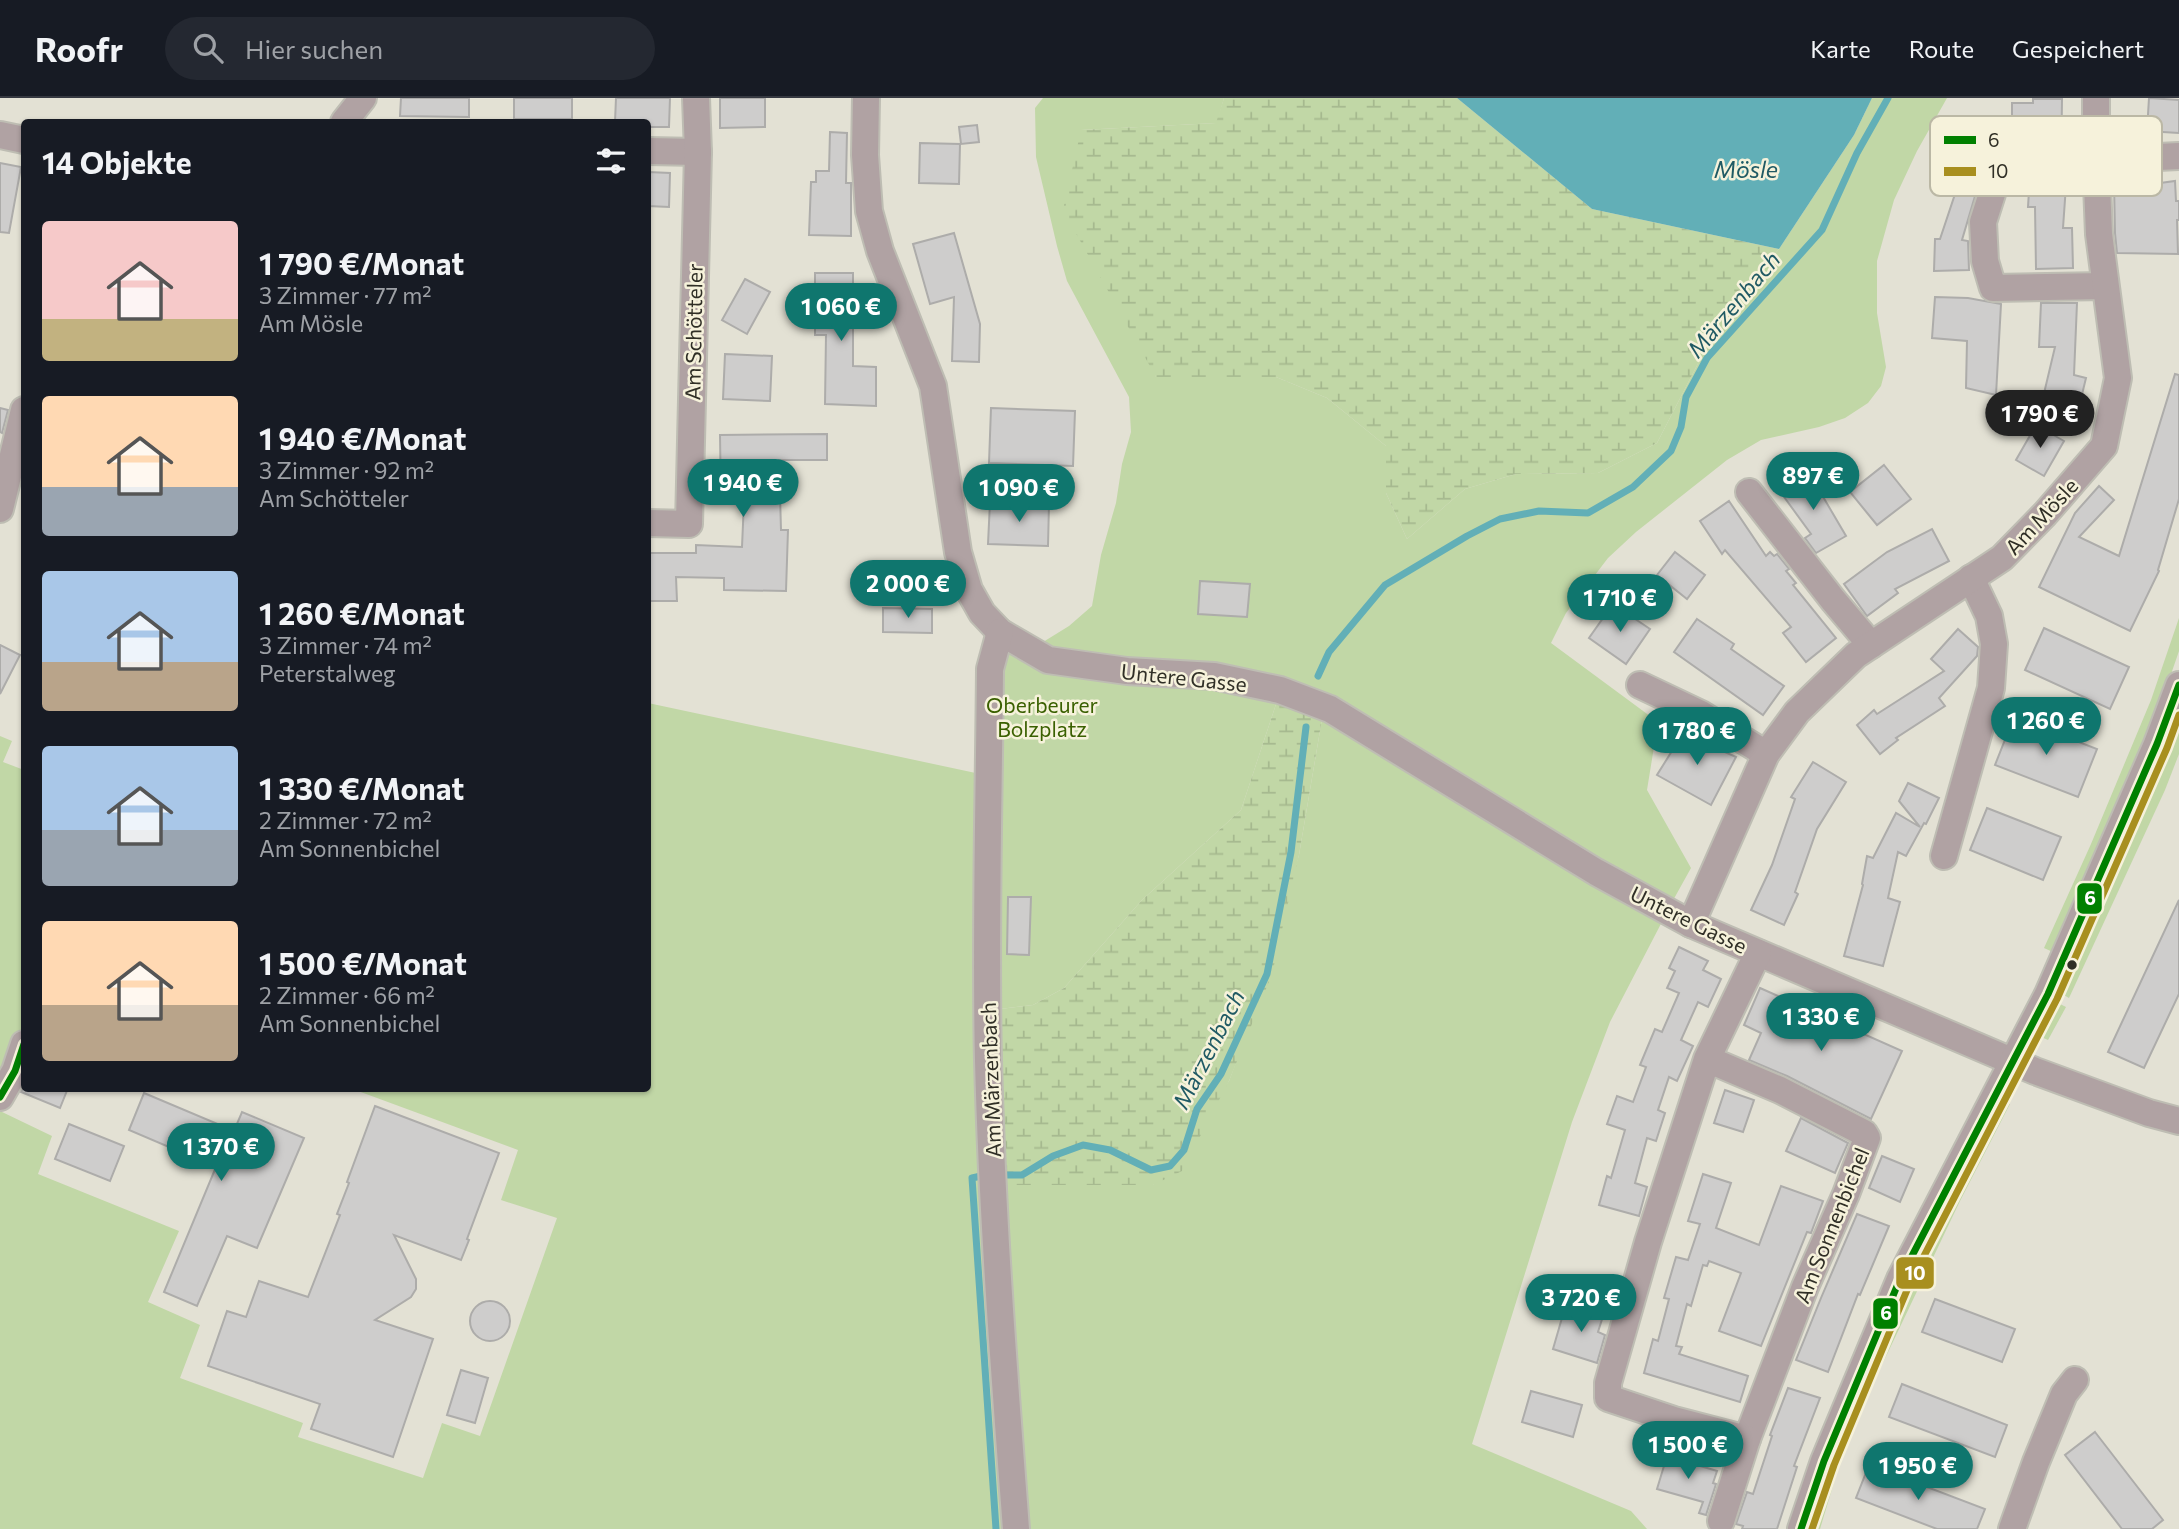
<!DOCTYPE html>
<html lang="de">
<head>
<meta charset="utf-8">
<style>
  :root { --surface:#171b24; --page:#242831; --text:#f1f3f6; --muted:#9ea1a6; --line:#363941; --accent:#0f766e }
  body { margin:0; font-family:Commissioner,sans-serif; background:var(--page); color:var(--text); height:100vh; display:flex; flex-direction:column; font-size:26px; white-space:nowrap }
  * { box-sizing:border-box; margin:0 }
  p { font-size:23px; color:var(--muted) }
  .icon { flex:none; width:38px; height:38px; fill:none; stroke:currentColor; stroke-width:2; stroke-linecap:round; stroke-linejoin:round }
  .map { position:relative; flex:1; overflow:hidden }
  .sheet { position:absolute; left:21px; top:21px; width:630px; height:973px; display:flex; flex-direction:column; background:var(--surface); border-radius:7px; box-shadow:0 2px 5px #0004 }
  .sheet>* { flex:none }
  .price { position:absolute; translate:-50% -60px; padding:0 16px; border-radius:24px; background:var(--accent); color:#fff; font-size:23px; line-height:46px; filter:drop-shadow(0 2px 4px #0008) }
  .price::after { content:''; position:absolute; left:50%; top:42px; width:21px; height:16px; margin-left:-10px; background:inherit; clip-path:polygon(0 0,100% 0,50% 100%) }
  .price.selected { background:#222; color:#fff }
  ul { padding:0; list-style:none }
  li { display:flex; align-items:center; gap:21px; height:175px; padding:0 21px }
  li span { display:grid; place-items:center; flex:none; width:196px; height:140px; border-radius:7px; color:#555 }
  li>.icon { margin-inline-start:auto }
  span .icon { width:84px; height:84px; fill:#fffc; stroke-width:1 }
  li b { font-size:30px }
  h2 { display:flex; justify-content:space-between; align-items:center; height:84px; padding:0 21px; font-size:30px }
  header { display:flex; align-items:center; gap:42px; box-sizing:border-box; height:98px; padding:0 35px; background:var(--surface); border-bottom:2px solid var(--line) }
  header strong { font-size:33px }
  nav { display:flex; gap:38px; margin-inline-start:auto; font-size:24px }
  .search { width:490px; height:63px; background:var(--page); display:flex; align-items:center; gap:18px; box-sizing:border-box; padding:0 24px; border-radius:38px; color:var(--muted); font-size:26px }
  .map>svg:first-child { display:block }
  .green { fill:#c1d7a6 }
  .wetland { fill:url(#wetland-marsh) }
  .water { fill:#62afb7 }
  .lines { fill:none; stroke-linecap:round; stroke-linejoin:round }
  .stream { stroke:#62afb7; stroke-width:7 }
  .building { fill:#cecdcc; stroke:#adacaa; stroke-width:2 }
  .minor-casing { stroke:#bebdb3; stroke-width:30 }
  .minor { stroke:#b0a2a3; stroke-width:26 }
  .bus-1-casing { stroke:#f6f2db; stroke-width:12 }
  .bus-2-casing { stroke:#f6f2db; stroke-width:12 }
  .bus-1 { stroke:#008000; stroke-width:7 }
  .bus-2 { stroke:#a88f1f; stroke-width:7 }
  .bus-dot { fill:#302f26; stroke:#f6f2db; stroke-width:2.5 }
  .labels { text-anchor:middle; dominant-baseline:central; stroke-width:5; stroke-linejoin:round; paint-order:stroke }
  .street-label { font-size:21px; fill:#302f26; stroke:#f6f2db }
  .park-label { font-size:21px; fill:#3a6000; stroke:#f6f2db }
  .water-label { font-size:23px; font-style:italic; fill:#205a64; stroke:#f6f2db }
  .key { fill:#f6f2db; stroke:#bbb8a5; stroke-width:2 }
  .key-label { font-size:19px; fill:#302f26 }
  .line-badge { stroke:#f6f2db; stroke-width:2.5 }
  .badge-label { font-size:19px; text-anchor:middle; font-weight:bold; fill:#fff }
</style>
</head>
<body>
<header>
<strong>Roofr</strong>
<div class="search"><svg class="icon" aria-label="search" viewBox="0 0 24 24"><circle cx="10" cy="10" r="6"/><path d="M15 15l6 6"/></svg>Hier suchen</div>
<nav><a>Karte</a><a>Route</a><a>Gespeichert</a></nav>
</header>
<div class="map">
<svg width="2179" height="1431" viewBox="0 0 2179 1431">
  <defs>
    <pattern id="wetland-marsh" width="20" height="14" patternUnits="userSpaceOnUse" patternTransform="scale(1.75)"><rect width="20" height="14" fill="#c1d7a6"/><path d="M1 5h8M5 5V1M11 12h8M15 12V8" fill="none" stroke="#a6b98f"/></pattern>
  </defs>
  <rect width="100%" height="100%" fill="#e3e1d4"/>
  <g class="green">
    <polygon points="1043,0 1224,0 1217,25 1081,32 1156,279 1276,279 1327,300 1386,348 1386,395 1407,441 1465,391 1516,376 1598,375 1657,345 1724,215 1779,151 1854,37 1872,0 1947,0 1917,53 1894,102 1877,163 1877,215 1886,269 1881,288 1868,305 1845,320 1819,329 1761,342 1727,362 1636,434 1608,460 1566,515 1551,545 1658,624 1647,692 1691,770 1671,806 1332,604 1035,549 1069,528 1092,508 1101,457 1116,405 1122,366 1131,334 1129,299 1067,183 1057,148 1036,59 1035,10"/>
    <polygon points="2179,520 2179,553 2169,582 2055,855 2044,850 2091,746 2151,602"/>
    <polygon points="1003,541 1279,597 1241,712 1142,802 1064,890 1033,907 992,912"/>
    <polygon points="648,605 985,677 1011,1431 0,1431 0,1013 52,1038 38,1076 179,1133 148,1204 200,1227 180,1280 303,1325 298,1339 423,1380 442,1325 480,1338 557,1120 501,1102 518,1052 358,993 359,990 648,990"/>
    <polygon points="1323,615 1665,818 1610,924 1572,1024 1472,1346 1631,1413 1647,1431 1019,1431 998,1087 1153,1087 1229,983 1247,935 1299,757"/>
    <polygon points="2179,618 2179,656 2165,692 2069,900 2062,896"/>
    <polygon points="0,638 12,643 3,664 24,672 24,932 9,973 0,989"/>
    <polygon points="2056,904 2066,909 2048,942 2039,938"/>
    <polygon points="2000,1000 2010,1006 1960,1103 1880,1271 1839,1368 1820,1431 1811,1431 1910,1185"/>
  </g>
  <g class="wetland">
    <polygon points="1224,0 1457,0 1592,111 1779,151 1724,215 1657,345 1598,375 1516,376 1465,391 1407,441 1386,395 1386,348 1327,300 1276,279 1156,279 1063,112 1081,32 1216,25"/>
    <polygon points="1279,597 1323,615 1299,757 1272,876 1229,983 1182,1073 1153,1087 998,1087 992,912 1033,907 1064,890 1142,802 1241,712"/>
  </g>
  <polygon class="water" points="1457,0 1872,0 1854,37 1779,151 1592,111"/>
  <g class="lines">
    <g class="stream">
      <polyline points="1318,578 1329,554 1385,487 1467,438 1500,421 1539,413 1588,415 1633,389 1671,353 1681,329 1686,299 1707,260 1822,132 1857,55 1888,0"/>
      <polyline points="1004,1077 1022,1077 1053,1058 1083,1047 1110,1052 1151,1072 1170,1068 1184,1052 1197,1011 1221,976 1267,876 1291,754 1306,629"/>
      <polyline points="981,1078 972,1080 996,1431"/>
    </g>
  </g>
  <g class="building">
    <polygon points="401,0 469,0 469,19 400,18"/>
    <rect x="514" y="0" width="58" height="21"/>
    <polygon points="616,0 670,0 669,29 648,29 648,24 615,24"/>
    <polygon points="720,0 765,0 765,29 720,30"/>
    <polygon points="2149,0 2179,2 2179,35 2147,33"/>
    <polygon points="2033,1 2062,1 2061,73 2067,73 2063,130 2072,130 2073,170 2036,171 2035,109 2028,109 2033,28 2012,28 2012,5 2033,5"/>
    <polygon points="977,27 979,44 961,46 959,29"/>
    <polygon points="830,34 847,35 846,85 851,85 851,138 809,137 811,84 816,84 816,73 829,73"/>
    <polygon points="920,45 960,46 959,86 919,85"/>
    <polygon points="1950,60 1983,71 1962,142 1968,143 1969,172 1934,173 1935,141 1940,141 1957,90 1942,84"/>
    <polygon points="0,65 21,69 9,135 0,134"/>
    <polygon points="648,74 670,75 669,109 648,108"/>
    <polygon points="2175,83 2176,103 2179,103 2179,122 2177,122 2178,156 2117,155 2115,135 2114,85 2153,86"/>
    <polygon points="954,135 980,226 979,264 952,263 954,199 930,206 913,146"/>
    <polygon points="815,175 853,175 853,268 876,269 876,308 825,306 826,237 815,237"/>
    <polygon points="745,181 770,194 747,236 722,222"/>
    <polygon points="1935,199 1968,200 2001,206 1996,297 1966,290 1967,243 1932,240"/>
    <polygon points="2041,205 2077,205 2074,277 2086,280 2077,317 2041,308 2055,249 2039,249"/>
    <polygon points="725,256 772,258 770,303 723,301"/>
    <polygon points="2175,276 2179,277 2179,401 2158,472 2159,473 2130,533 2039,489 2075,415 2099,388 2114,402 2079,439 2119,458"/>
    <polygon points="0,310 8,312 2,335 0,334"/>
    <polygon points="991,310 1075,313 1073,368 989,365"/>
    <polygon points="2036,327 2064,343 2044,378 2016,362"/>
    <polygon points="827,336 827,362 779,362 781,432 788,432 786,493 724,492 724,480 676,479 677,503 648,503 648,455 696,455 696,447 742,449 744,403 721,404 720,337"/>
    <polygon points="1884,367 1911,401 1877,427 1850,394"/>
    <polygon points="1805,373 1822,397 1846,438 1816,455 1805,440 1811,436 1779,392"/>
    <polygon points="1729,403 1766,458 1770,454 1774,458 1777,456 1789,471 1786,473 1796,485 1793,487 1836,540 1806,564 1783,535 1791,529 1725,452 1722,456 1700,423"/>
    <polygon points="990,404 1049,406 1048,448 988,446"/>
    <polygon points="1932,431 1949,463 1895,491 1898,495 1867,518 1844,486 1887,454"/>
    <polygon points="1675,454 1705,477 1687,501 1657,477"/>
    <polygon points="1200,483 1250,486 1247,519 1198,516"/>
    <polygon points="1613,506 1650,531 1626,566 1589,540"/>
    <polygon points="883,510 932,511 932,535 883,534"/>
    <polygon points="1697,521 1734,546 1731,551 1784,588 1763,617 1674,554"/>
    <polygon points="2044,530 2129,569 2110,611 2025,572"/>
    <polygon points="1958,531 1978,549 1977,558 1939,600 1945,608 1896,640 1898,642 1880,656 1857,627 1874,612 1877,616 1944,573 1931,561"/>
    <polygon points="0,547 20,557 0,596"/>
    <polygon points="2014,619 2097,651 2078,699 1995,667"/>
    <polygon points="1685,632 1714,649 1736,659 1711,707 1657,677"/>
    <polygon points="1813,664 1846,684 1817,731 1795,794 1798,796 1784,827 1751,812 1772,767 1795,701 1791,699"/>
    <polygon points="1908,685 1939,700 1926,726 1924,725 1906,758 1898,754 1888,800 1900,804 1883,868 1844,858 1863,787 1862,786 1867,758 1873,760 1896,715 1920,729 1899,703"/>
    <polygon points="1987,710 2061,739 2043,782 1970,752"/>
    <polygon points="1008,799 1031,799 1029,857 1007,856"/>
    <polygon points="2179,802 2179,896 2144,970 2108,954"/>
    <polygon points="1679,849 1708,863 1703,872 1721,881 1708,909 1698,904 1681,942 1693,948 1677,983 1669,979 1658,1012 1665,1015 1656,1043 1647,1040 1635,1085 1647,1089 1639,1118 1599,1107 1607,1078 1611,1080 1625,1032 1607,1026 1617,998 1633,1004 1646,969 1640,967 1655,931 1662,934 1679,895 1667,890 1675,873 1669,870"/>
    <polygon points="1760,890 1902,953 1871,1021 1787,978 1749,962 1761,935 1744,927"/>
    <polygon points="23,990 68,990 60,1010 21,994"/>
    <polygon points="1725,992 1754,1002 1743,1034 1714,1025"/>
    <polygon points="144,995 234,1033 242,1014 304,1040 257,1150 227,1138 197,1208 164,1194 216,1069 129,1032"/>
    <polygon points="375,1008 499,1055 467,1141 469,1142 461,1162 394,1137 416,1181 416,1191 411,1199 375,1222 433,1241 393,1359 311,1331 320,1306 208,1268 227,1213 246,1219 259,1183 308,1199 340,1117 337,1116 349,1085 347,1084"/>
    <polygon points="1801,1020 1848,1045 1835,1075 1786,1053"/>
    <polygon points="69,1026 124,1048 110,1083 55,1061"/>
    <polygon points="1882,1058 1914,1071 1900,1104 1869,1090"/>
    <polygon points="1703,1076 1731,1085 1716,1130 1759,1147 1781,1088 1823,1103 1811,1135 1807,1134 1761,1248 1719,1233 1741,1175 1709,1163 1707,1168 1703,1167 1691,1208 1687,1206 1676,1248 1682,1249 1679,1256 1748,1278 1740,1304 1644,1275 1653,1241 1658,1243 1669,1201 1664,1200 1676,1159 1688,1162 1700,1126 1688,1123"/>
    <polygon points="1857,1116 1889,1128 1860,1197 1858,1196 1828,1274 1796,1262 1821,1200"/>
    <polygon points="1935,1201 2015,1231 2002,1264 1922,1234"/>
    <circle cx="490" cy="1223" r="20"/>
    <polygon points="1576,1208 1604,1215 1598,1234 1605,1237 1597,1265 1553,1251 1564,1213 1574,1216"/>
    <polygon points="461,1272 488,1280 475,1325 447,1317"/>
    <polygon points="1902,1286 2007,1327 1995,1359 1889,1319"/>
    <polygon points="1788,1290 1820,1300 1794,1368 1797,1369 1777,1431 1742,1431 1743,1428 1736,1426 1747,1394 1753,1396 1772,1338 1770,1337"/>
    <polygon points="1531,1293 1582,1307 1573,1339 1522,1324"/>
    <polygon points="2095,1334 2163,1422 2152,1431 2122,1431 2065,1357"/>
    <polygon points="1667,1358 1717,1373 1713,1385 1716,1386 1706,1417 1699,1415 1703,1404 1657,1391"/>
    <polygon points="1869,1367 1985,1411 1977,1431 1937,1431 1856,1400"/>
  </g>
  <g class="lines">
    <defs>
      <g id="minor">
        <polyline points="866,0 865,57 869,113 880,153 933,288 958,454 969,492 982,515 1000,534 1048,562 1127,573 1214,578 1280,592 1330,611 1596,774 1691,826 2035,973 2149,1015 2179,1023"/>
        <polyline points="344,24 363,0"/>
        <polyline points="0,37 24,42"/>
        <polyline points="648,53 698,54"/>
        <polyline points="2003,61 1983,124 1985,163 1993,190 2105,188"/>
        <polyline points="2096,62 2179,58"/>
        <polyline points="1749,394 1833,502 1871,547"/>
        <polyline points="0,411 24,312"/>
        <polyline points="648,425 689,426 698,54 696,0"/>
        <path d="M1000,534L990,571C989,701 985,831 988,962C992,1118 1004,1275 1016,1431"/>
        <polyline points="1640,587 1701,616 1766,656"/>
        <polyline points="1944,758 1991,590 1994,546 1989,518 1971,480"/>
        <polyline points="1691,826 1766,656 1797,614 1856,557 2002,460 2045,416 2104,348 2118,280 2099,136 2096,62 2096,0"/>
        <polyline points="1707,961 1780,992 1864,1035 1867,1040 1846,1096 1805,1189 1747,1341 1674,1322 1608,1300 1608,1285 1648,1144 1707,961 1758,855"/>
        <polyline points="0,999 15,973 24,946"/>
        <polyline points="1721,1423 1747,1341"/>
        <polyline points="1801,1431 1824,1363 1900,1181 2048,896 2157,646 2179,587"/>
        <polyline points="2012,1431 2036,1364 2064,1296 2075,1282"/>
      </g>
    </defs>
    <use href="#minor" class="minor-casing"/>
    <use href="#minor" class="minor"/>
    <defs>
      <g id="bus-1">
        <polyline points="0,999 15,973 24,946"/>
        <polyline points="1801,1431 1824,1363 1900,1181 2048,896 2157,646 2179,587"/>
      </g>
      <polyline id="bus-2" points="1812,1431 1834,1367 1910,1185 2057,901 2167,650 2179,617"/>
    </defs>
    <use href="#bus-1" class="bus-1-casing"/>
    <use href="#bus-2" class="bus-2-casing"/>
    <use href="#bus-1" class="bus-1"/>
    <use href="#bus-2" class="bus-2"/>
  </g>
  <circle class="bus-dot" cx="2072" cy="867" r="6"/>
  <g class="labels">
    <g class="street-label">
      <text transform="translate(693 234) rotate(-89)">Am Schötteler</text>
      <text transform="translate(2041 418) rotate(-47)">Am Mösle</text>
      <text transform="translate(1184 579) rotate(6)">Untere Gasse</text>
      <text transform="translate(1689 821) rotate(26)">Untere Gasse</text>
      <text transform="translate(990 982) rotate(-92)">Am Märzenbach</text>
      <text transform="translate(1831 1127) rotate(-68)">Am Sonnenbichel</text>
    </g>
    <g class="park-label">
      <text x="1042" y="606">Oberbeurer<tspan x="1042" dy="24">Bolzplatz</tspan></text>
    </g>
    <g class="water-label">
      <text x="1746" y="71">Mösle</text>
      <text transform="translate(1733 206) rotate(-50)">Märzenbach</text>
      <text transform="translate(1208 951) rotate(-63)">Märzenbach</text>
    </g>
  </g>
  <rect x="1930" y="18" width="232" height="80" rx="10" class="key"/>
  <rect x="1944" y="38" width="32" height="8" fill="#008000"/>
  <rect x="1944" y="69" width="32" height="9" fill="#a88f1f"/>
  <g class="key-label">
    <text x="1988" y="49">6</text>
    <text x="1988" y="80">10</text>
  </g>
  <g class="line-badge">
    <rect x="2076" y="784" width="27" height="33" rx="7" fill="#008000"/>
    <rect x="1895" y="1158" width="40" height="34" rx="7" fill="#a88f1f"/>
    <rect x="1872" y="1199" width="27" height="33" rx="7" fill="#008000"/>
  </g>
  <g class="badge-label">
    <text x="2090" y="807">6</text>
    <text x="1915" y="1182">10</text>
    <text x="1886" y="1222">6</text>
  </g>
</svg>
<b class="price" style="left:841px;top:245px">1 060 €</b>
<b class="price selected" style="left:2040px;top:352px">1 790 €</b>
<b class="price" style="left:1813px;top:414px">897 €</b>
<b class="price" style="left:743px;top:421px">1 940 €</b>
<b class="price" style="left:1019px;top:426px">1 090 €</b>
<b class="price" style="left:908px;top:522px">2 000 €</b>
<b class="price" style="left:1620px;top:536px">1 710 €</b>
<b class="price" style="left:2046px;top:659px">1 260 €</b>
<b class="price" style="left:1697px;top:669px">1 780 €</b>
<b class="price" style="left:1821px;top:955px">1 330 €</b>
<b class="price" style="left:221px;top:1085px">1 370 €</b>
<b class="price" style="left:1581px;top:1236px">3 720 €</b>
<b class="price" style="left:1688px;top:1383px">1 500 €</b>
<b class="price" style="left:1918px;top:1404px">1 950 €</b>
<section class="sheet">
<h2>14 Objekte<svg class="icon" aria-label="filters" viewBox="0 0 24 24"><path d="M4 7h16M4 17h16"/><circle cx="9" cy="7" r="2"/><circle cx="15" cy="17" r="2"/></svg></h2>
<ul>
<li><span style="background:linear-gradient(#f6c9c9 70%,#c2b280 0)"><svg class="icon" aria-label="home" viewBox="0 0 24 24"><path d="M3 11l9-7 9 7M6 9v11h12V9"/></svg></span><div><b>1 790 €/Monat</b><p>3 Zimmer · 77 m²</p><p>Am Mösle</p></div></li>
<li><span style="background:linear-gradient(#ffd9b3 65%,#9aa5b1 0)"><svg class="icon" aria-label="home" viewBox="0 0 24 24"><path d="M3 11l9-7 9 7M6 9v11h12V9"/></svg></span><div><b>1 940 €/Monat</b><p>3 Zimmer · 92 m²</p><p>Am Schötteler</p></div></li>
<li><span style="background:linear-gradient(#a9c7e8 65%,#b9a48a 0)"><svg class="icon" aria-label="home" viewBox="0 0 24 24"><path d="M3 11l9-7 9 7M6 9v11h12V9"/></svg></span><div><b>1 260 €/Monat</b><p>3 Zimmer · 74 m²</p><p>Peterstalweg</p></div></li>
<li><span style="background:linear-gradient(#a9c7e8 60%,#9aa5b1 0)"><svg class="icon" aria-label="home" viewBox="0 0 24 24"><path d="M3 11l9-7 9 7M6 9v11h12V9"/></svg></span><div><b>1 330 €/Monat</b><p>2 Zimmer · 72 m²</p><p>Am Sonnenbichel</p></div></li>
<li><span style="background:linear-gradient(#ffd9b3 60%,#b9a48a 0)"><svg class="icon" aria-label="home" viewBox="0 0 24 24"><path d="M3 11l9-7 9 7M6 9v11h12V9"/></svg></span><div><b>1 500 €/Monat</b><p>2 Zimmer · 66 m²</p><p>Am Sonnenbichel</p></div></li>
</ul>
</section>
</div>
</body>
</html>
